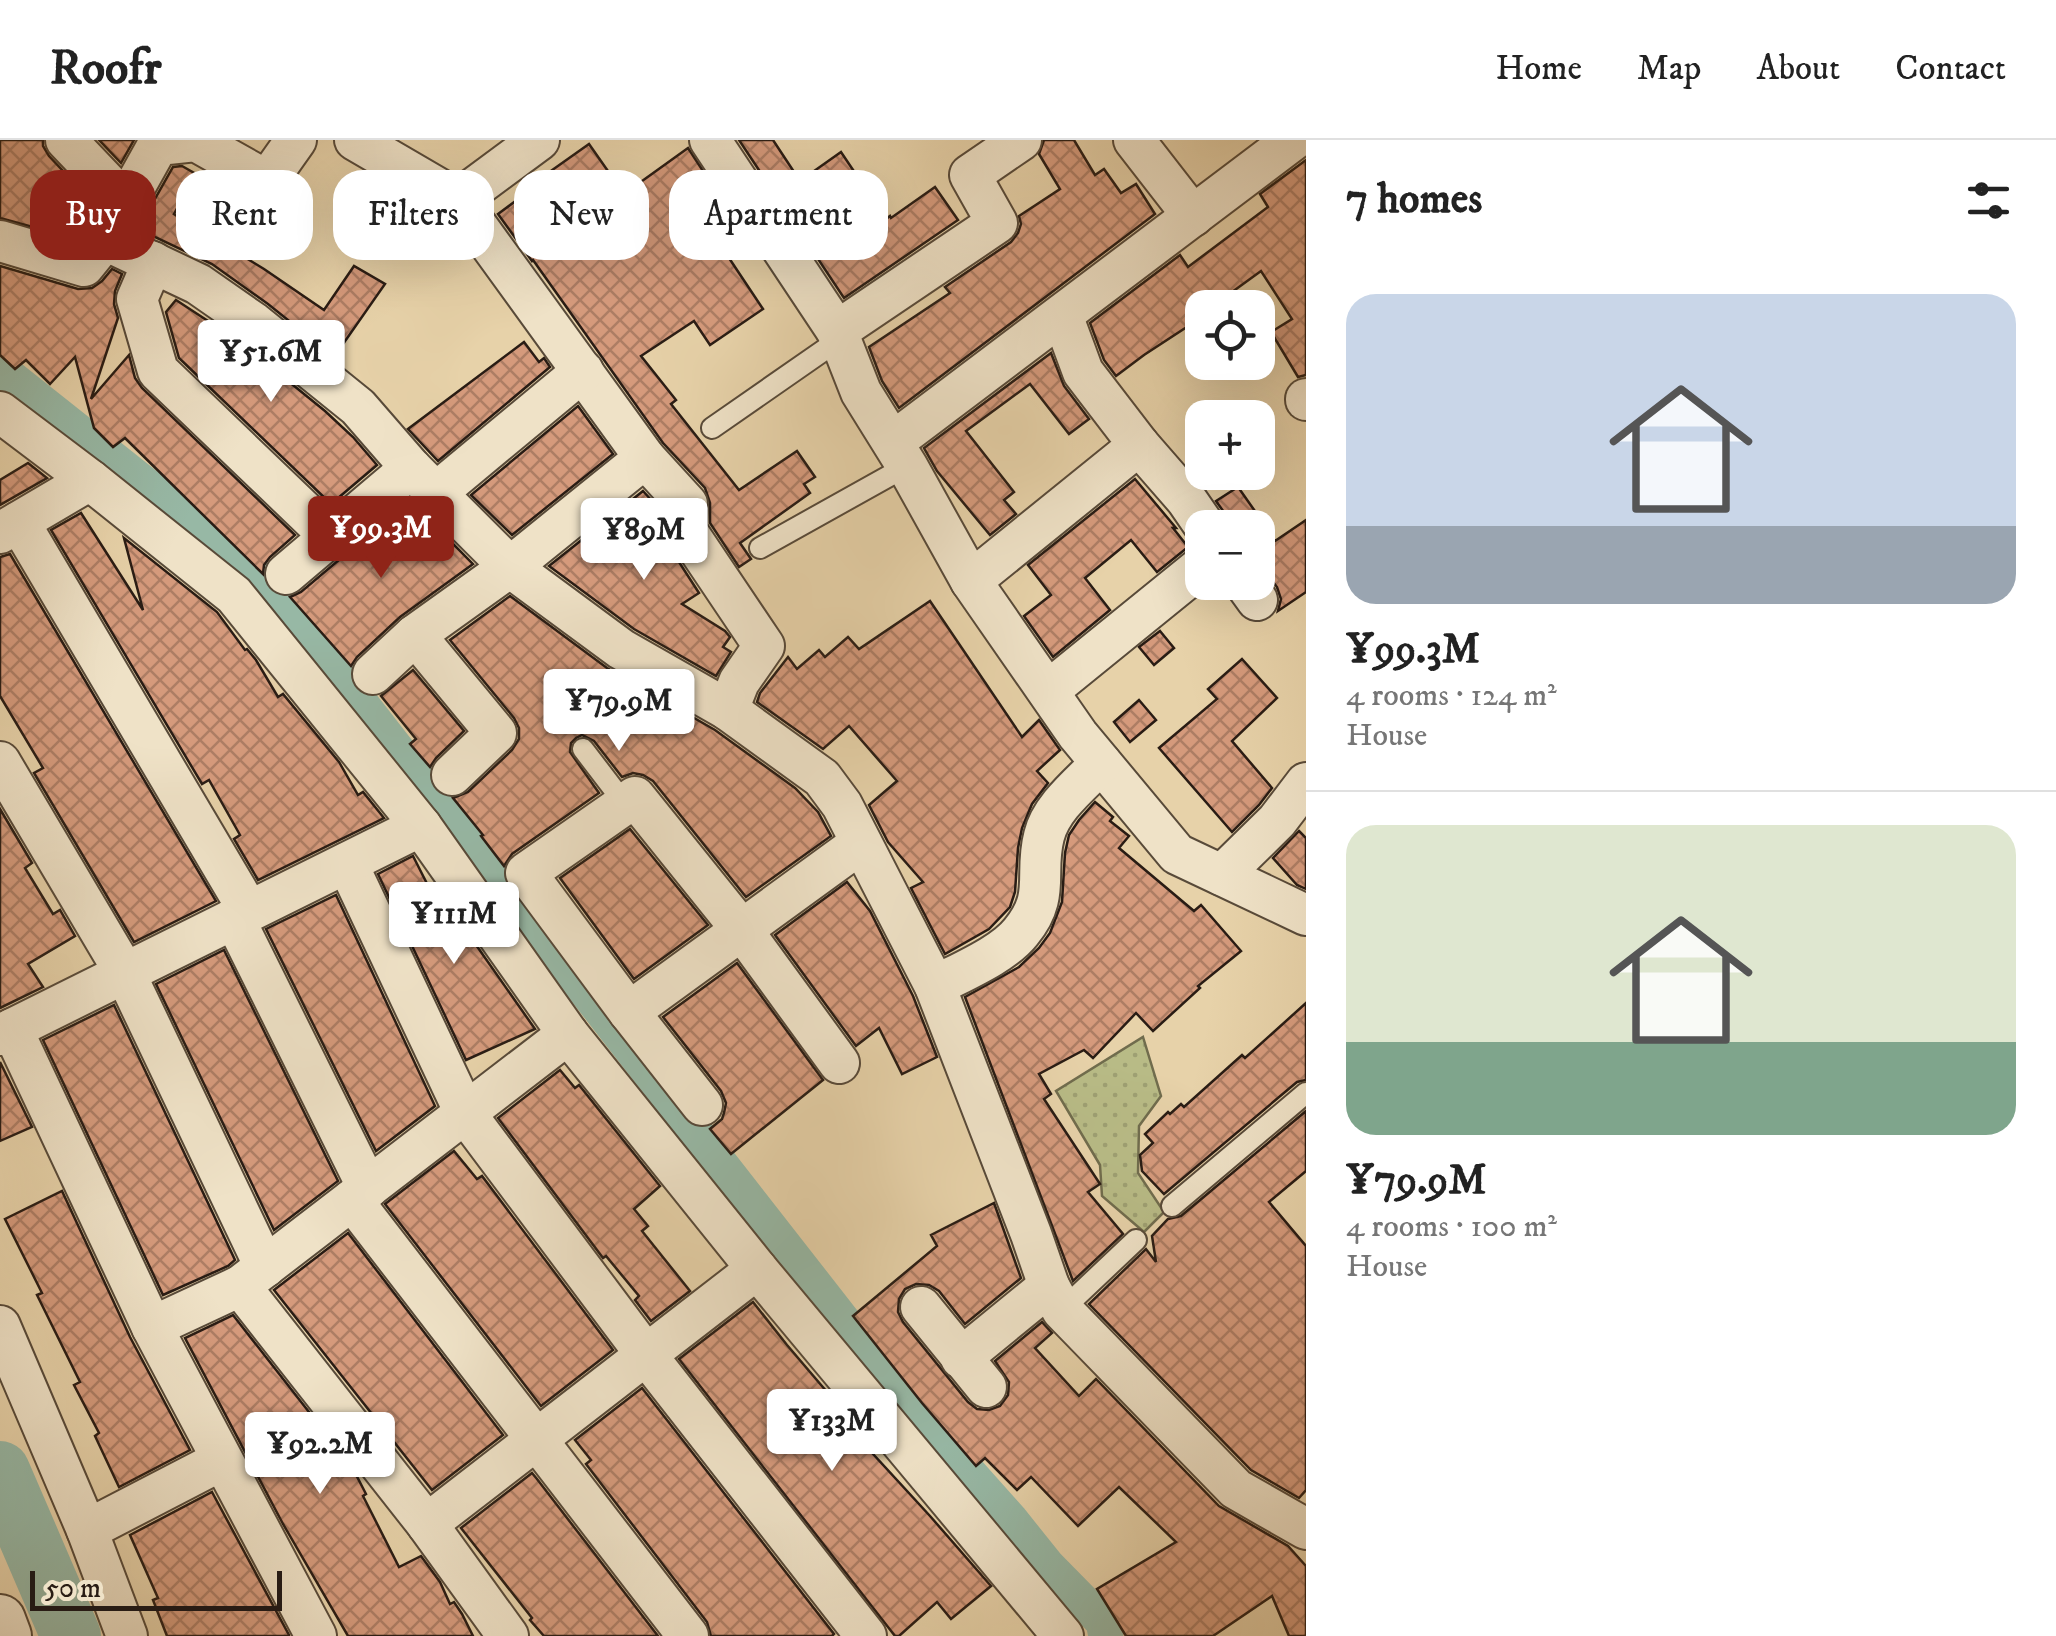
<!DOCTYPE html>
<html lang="en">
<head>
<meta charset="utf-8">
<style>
  :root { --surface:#fff; --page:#f6f6f6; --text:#222; --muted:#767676; --line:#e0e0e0; --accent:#8f2418 }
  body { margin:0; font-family:"IM FELL DW Pica",serif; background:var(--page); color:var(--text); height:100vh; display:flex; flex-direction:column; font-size:38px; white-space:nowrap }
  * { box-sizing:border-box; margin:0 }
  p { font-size:32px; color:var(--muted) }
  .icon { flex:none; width:55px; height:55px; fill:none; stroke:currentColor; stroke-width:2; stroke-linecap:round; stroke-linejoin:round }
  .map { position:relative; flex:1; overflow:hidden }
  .panel { display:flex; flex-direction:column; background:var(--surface); width:750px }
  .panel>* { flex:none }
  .top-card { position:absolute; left:30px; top:30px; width:950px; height:90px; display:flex; gap:20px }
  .controls { position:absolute; left:1185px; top:150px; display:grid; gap:20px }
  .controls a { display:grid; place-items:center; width:90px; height:90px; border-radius:20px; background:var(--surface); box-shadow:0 10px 40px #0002; font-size:50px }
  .scale { position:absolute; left:30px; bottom:25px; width:252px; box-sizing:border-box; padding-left:10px; border:5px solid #291c14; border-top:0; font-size:28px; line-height:35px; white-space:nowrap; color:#291c14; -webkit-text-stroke:8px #efe2c7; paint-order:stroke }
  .price { position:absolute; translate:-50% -85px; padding:0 22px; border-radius:10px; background:#fff; color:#222; font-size:32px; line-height:65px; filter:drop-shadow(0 2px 5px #0008) }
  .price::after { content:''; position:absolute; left:50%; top:60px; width:30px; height:22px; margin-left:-15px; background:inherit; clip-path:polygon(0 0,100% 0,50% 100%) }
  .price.selected { background:var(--accent); color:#fff }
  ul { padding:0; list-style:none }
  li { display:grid; align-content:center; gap:20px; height:530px; padding:0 40px }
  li+li { border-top:2px solid var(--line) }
  li span { display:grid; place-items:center; height:310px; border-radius:30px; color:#555 }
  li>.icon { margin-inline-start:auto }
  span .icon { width:180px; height:180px; fill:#fffc; stroke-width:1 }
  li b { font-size:42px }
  h2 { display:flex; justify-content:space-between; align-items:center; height:120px; padding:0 40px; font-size:42px }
  .pill { padding:0 35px; border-radius:30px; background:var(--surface); box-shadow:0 10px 40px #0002; font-size:35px; line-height:90px }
  .pill.selected { background:var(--accent); color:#fff }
  header { display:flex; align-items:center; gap:60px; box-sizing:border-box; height:140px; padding:0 50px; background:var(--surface); border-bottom:2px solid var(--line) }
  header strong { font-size:48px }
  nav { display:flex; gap:55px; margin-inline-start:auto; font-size:35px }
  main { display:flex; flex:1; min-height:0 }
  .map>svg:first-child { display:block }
  .grass { fill:url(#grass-dots); stroke:#706c4d; stroke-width:2.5 }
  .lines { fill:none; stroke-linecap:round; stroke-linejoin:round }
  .canal { stroke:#97b8a5; stroke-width:35 }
  .river { stroke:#97b8a5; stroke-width:60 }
  .building { fill:url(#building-cross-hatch); stroke:#291c14; stroke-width:2.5 }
  .service-casing { stroke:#584a39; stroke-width:24 }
  .minor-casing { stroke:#584a39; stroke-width:44 }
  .tertiary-casing { stroke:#584a39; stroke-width:54 }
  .service { stroke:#efe2c7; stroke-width:20 }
  .minor { stroke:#efe2c7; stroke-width:40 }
  .tertiary { stroke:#efe2c7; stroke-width:50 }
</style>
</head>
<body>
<header>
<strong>Roofr</strong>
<nav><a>Home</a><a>Map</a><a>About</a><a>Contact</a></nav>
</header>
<main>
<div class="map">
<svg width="1306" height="1496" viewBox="0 0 1306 1496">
  <defs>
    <pattern id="grass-dots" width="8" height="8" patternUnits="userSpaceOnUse" patternTransform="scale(2.5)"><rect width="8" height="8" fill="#b8bb86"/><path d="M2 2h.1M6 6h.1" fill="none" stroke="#9ea073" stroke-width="1.8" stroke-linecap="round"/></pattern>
    <pattern id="building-cross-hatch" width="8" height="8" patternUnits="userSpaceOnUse" patternTransform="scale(2.5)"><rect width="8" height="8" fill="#d59a7c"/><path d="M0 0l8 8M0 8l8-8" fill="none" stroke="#ad7d64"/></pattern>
  </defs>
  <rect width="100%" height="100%" fill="#e7d2a9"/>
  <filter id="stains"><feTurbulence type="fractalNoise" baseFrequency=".002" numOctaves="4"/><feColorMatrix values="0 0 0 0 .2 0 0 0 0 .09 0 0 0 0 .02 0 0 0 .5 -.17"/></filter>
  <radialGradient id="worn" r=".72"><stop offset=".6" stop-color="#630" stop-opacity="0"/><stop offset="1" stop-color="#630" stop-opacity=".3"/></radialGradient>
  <polygon class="grass" points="1143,897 1161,956 1139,986 1138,1033 1164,1072 1144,1092 1102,1056 1100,1025 1056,951"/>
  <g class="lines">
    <polyline class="canal" points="0,229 247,425 321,512 912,1269 1011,1380 1047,1425 1103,1482 1106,1496"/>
    <polyline class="river" points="0,1331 71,1496"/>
  </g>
  <g class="building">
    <polygon points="0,0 43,0 43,6 49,16 96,66 76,99 0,78"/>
    <polygon points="99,0 134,0 121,23"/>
    <polygon points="739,0 773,0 800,41 841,12 886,79 890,76 891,78 935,47 958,80 844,158"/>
    <polygon points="1044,0 1074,0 1095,35 1104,29 1121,53 1136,44 1155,74 899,268 882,241 869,207 950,153 945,147 1011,102 1018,93 1021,84 1019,76 1060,49 1039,14"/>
    <polygon points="589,4 624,54 688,8 750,103 729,118 763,169 710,205 694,181 641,216 676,260 671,264 739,350 797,311 815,337 804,344 810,353 740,403 751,419 739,427 710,383 710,363 705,348 663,303 533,120 532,121 498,74 533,48 531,45"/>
    <polygon points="1306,20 1306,235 1298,237 1271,192 1292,179 1261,131 1210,168 1202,168 1202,177 1144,215 1116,236 1104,220 1090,183 1180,115 1188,127 1268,67 1260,54"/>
    <polygon points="182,26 196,34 174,74 264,129 324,170 354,126 385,144 334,217 268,164 212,124 138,89 173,27"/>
    <polygon points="0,126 78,149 92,148 102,141 112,129 122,134 115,151 114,164 118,178 91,259 129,215 135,238 142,248 295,395 270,417 264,425 263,434 125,298 113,307 94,288 75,217 50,244 26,220 15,229 0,215"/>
    <polygon points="176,160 240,202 325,271 353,297 377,325 331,364 179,218 166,172"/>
    <polygon points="524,202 539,222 544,218 550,227 438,321 408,289"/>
    <polygon points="1051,213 1064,246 1089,279 1069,294 1030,244 966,291 1014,352 1004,360 1016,374 990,395 937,331 924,308"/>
    <polygon points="578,266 613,314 512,395 471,355"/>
    <polygon points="28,323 47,338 0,365 0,340"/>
    <polygon points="1135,339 1176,388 1173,388 1188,407 1157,432 1131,400 1085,438 1110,470 1053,517 1024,476 1051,455 1028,425"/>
    <polygon points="1238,347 1257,374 1241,388 1230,388 1226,375 1216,361"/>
    <polygon points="643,351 663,373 662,389 666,402 699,453 682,464 725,491 730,497 723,507 731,512 716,536 634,489 549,426"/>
    <polygon points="410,360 473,424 400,477 357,517 351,526 290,457 301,452"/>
    <polygon points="81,373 143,470 124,398 217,472 245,510 247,509 256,520 278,557 283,554 339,622 358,655 363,652 384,678 258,740 234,699 240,695 209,640 202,644 51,390"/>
    <polygon points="1258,375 1275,401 1306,380 1306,452 1278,471 1281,459 1277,447 1258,423"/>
    <polygon points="10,414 216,761 134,802 34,633 43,628 0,556 0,417"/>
    <polygon points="510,456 607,528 715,590 795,648 818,672 831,696 746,757 653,641 643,635 633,633 622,637 594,601 582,595 576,598 571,603 570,612 599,653 512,714 504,726 481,696 483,695 453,658 468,652 512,610 519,599 519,588 514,578 450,500"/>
    <polygon points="930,461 1022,597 1039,580 1060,610 1037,631 1048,643 1032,664 1022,688 1018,708 1015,752 1010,767 989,789 945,814 911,748 923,742 888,702 869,665 897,641 849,586 823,609 757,562 760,553 788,517 797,529 819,510 825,517 848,497 859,509"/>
    <polygon points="1160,491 1174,508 1154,525 1139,507"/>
    <polygon points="1242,519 1277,558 1232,601 1272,648 1259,665 1232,692 1159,608 1217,559 1208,549"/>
    <polygon points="413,530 464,591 436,618 430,627 410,604 416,599 381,556"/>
    <polygon points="1139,560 1156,580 1130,602 1114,582"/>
    <polygon points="1095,662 1113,677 1110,681 1129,696 1119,708 1194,771 1201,765 1241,811 1198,846 1200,848 1153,891 1136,873 1093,918 1084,910 1039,934 1051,954 1044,959 1100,1044 1088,1052 1123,1094 1073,1141 965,857 1019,827 1039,808 1050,793 1062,762 1065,713 1069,695 1079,680"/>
    <polygon points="0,669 32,723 25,728 53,774 60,770 75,796 28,824 43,847 0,868"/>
    <polygon points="630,689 708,785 634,839 560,738"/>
    <polygon points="1299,691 1306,698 1306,749 1297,745 1273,718"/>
    <polygon points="413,716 451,791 462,785 535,889 466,920 378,734"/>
    <polygon points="847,742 870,771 913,856 937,917 902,934 879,888 856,906 775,795"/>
    <polygon points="336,755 435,966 376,1011 266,789"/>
    <polygon points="224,810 338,1041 274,1090 156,844"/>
    <polygon points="737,823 823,940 731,1014 710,989 722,979 724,973 726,963 721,951 663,877"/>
    <polygon points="1306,863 1306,940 1297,942 1164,1054 1142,1031 1140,1015 1153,1003 1145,994 1168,972 1170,974 1181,964 1184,967 1242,915 1245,918"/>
    <polygon points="114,865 235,1120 228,1126 163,1155 43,900"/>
    <polygon points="0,922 32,987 0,1001"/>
    <polygon points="560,930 575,948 579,945 660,1046 634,1069 648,1086 642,1091 690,1151 651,1181 635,1160 639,1156 606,1116 603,1118 498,978"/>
    <polygon points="1306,971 1306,1031 1269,1062 1306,1106 1306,1350 1299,1358 1251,1330 1089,1164 1146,1109 1156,1122 1152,1096 1168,1079 1181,1076"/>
    <polygon points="454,1011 477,1039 482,1036 613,1210 541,1266 385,1064"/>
    <polygon points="62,1051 130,1197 190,1310 119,1347 95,1296 99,1293 74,1245 80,1242 37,1155 42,1153 5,1079"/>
    <polygon points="994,1063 1021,1138 965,1184 939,1151 929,1145 916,1144 905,1149 899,1159 898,1172 903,1182 968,1262 977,1269 989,1270 1000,1266 1008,1255 1009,1242 995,1221 1042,1182 1052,1193 1035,1208 1079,1256 1096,1239 1219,1366 1288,1406 1306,1426 1306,1496 1289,1496 1272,1456 1213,1496 1126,1496 1097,1449 1176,1402 1119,1347 1078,1386 1031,1337 1017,1350 985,1318 976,1326 922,1263 853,1176 937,1106 931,1095"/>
    <polygon points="348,1093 503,1295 432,1350 274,1150"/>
    <polygon points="753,1162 787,1205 867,1299 863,1303 930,1376 991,1446 951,1479 937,1462 899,1496 895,1496 679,1219"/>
    <polygon points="233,1175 352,1327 366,1354 363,1356 399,1427 421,1416 440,1442 450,1464 454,1462 462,1474 473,1496 348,1496 283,1384 185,1198"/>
    <polygon points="642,1248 834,1494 832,1496 711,1496 707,1482 586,1324 591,1320 575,1300"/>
    <polygon points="532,1333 537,1339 658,1496 544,1496 530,1480 532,1478 461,1388"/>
    <polygon points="212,1352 289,1495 289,1496 167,1496 153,1460 158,1458 130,1395"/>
  </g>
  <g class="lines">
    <defs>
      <g id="service">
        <polyline points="712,288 840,199"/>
        <polyline points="760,408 907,326"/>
        <polyline points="583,609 625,664"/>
        <polyline points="1172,1066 1306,953"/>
        <polyline points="1062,1170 1136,1100"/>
      </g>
      <g id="minor">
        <polyline points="66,0 126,63"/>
        <polyline points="355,0 458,60 539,0"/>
        <polyline points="710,0 837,191 861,252 907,326 971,441 1078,595 1177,714 1306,775"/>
        <polyline points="1134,0 1193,76"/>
        <polyline points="458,60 645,318 687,364 686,390 764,506 739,542 728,570"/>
        <polyline points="105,100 198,144 254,183 358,267 411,328 510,427 621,509 728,570 822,638 842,665 935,846 1031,1094 1049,1146 1062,1170 1236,1349 1306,1389"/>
        <polyline points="0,101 84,126 105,100 158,5 196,1 267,41 296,0"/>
        <polyline points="153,122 137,159 158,231 331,397"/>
        <polyline points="837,191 997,83 970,35 1021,0"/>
        <polyline points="1306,259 1306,260"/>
        <polyline points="0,272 90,340 234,455 421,686 568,894 757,1129 1063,1496"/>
        <polyline points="893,302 1293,0"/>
        <polyline points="1139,305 1186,359 1206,388"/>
        <polyline points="436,353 583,231"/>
        <polyline points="19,382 249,771"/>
        <polyline points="0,393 90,340"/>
        <polyline points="286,434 411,328"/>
        <polyline points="971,441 1139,305 1083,232 1062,175"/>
        <polyline points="1244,442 1257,460"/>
        <polyline points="415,495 496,593 452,635"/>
        <polyline points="373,534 415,495 510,427 645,318"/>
        <polyline points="1048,551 1202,426"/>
        <polyline points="0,622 125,833 265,1127"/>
        <polyline points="347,723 465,973 647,1216 866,1496"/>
        <polyline points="1222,735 1277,681 1306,643"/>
        <polyline points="234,778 368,1048"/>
        <path d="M935,846C961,832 1003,815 1021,792C1051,756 1034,734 1044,696C1051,667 1081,644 1101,623"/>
        <polyline points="629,872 861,703"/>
        <polyline points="12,889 152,1187 316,1496"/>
        <polyline points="0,895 421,686"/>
        <polyline points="702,965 629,872 526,733 635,657 742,790 839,923"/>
        <polyline points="352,1060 688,1496"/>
        <polyline points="240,1146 427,1384 508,1496"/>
        <polyline points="921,1167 986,1247"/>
        <polyline points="0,1186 87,1390 127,1496"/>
        <polyline points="152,1187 240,1146 568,894"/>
        <polyline points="961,1218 1049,1146"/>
        <polyline points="427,1384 757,1129"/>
        <polyline points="87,1390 222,1320"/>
      </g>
      <polyline id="tertiary" points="0,1480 6,1496"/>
    </defs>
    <use href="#service" class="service-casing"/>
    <use href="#minor" class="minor-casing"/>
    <use href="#tertiary" class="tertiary-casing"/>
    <use href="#service" class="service"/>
    <use href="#minor" class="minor"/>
    <use href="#tertiary" class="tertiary"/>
  </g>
  <rect width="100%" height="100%" filter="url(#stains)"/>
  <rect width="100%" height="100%" fill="url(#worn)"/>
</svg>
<div class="controls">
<a><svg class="icon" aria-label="locate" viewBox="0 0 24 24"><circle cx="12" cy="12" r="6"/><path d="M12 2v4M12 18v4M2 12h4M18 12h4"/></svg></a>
<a>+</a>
<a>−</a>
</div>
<div class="scale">50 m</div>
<b class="price" style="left:271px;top:265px">¥51.6M</b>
<b class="price selected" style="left:381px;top:441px">¥99.3M</b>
<b class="price" style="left:644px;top:443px">¥89M</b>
<b class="price" style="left:619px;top:614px">¥79.9M</b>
<b class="price" style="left:454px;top:827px">¥111M</b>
<b class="price" style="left:832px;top:1334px">¥133M</b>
<b class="price" style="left:320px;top:1357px">¥92.2M</b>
<div class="top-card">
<a class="pill selected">Buy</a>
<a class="pill">Rent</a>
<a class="pill">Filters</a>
<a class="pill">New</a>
<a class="pill">Apartment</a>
</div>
</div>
<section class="panel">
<h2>7 homes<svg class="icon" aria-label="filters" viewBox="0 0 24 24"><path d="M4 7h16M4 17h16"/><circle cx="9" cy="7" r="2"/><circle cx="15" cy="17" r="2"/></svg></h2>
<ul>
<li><span style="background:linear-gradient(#c9d6e8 75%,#9aa5b1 0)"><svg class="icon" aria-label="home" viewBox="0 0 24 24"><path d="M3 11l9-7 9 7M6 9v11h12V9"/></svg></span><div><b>¥99.3M</b><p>4 rooms · 124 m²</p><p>House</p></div></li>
<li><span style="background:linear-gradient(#dfe7d0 70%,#7fa58c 0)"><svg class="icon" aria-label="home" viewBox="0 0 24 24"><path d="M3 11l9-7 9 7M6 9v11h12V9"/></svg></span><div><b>¥79.9M</b><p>4 rooms · 100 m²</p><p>House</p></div></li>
</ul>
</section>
</main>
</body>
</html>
